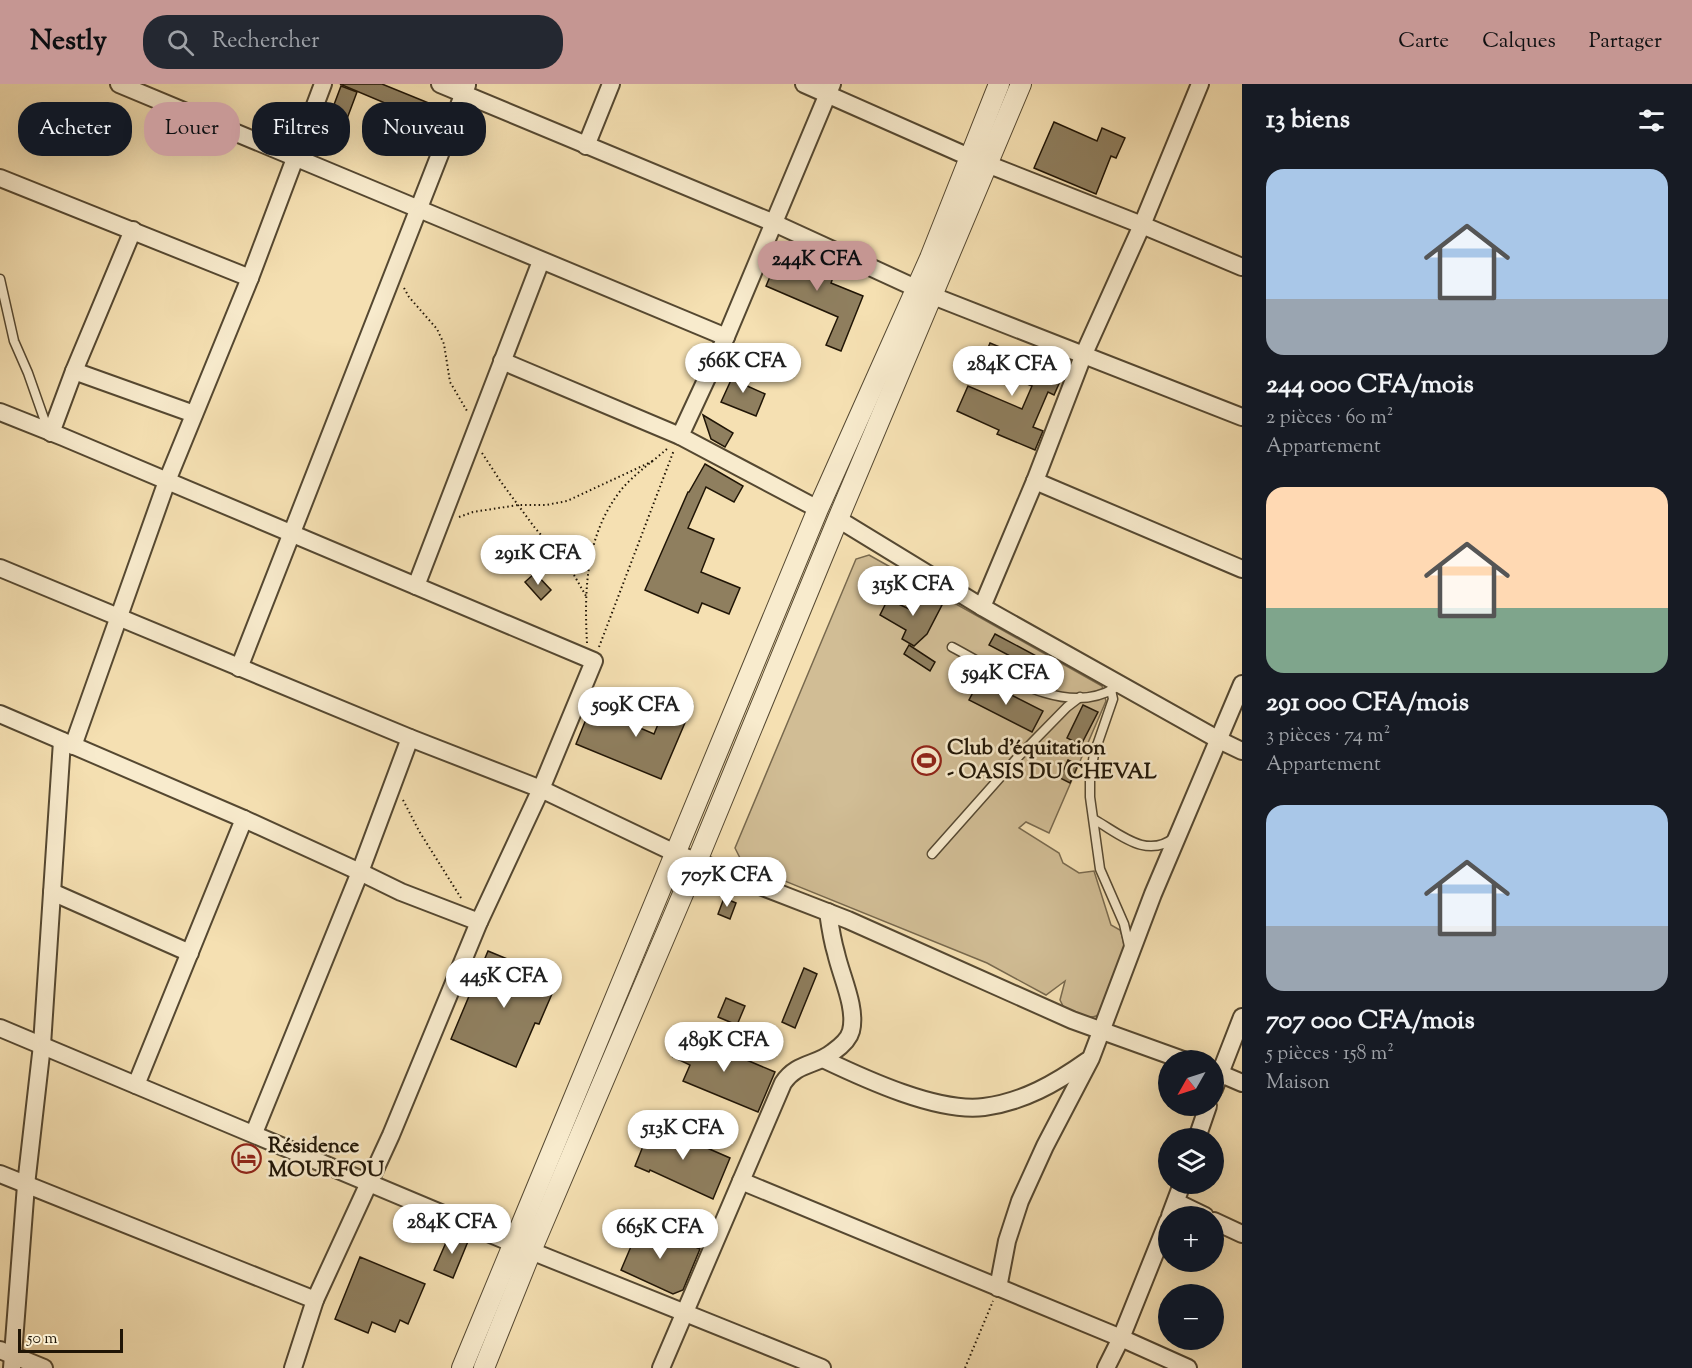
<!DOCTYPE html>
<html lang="fr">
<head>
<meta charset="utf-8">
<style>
  :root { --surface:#171b24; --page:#242831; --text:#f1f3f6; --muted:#9ea1a6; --accent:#c59692 }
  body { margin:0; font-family:"Sorts Mill Goudy",serif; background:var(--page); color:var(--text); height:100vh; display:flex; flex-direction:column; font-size:22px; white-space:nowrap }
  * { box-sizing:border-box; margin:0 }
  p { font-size:20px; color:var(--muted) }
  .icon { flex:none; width:33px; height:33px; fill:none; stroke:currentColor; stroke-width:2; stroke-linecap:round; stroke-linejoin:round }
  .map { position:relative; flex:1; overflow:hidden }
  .drawer { display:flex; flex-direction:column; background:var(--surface); width:450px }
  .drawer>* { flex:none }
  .guide { position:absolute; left:18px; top:18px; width:570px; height:54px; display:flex; gap:12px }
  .needle { width:39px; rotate:231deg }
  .buttons { position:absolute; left:1158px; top:966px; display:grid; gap:12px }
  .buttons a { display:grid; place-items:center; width:66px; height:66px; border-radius:50%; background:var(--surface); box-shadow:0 6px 24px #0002; font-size:30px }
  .scale { position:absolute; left:18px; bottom:15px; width:105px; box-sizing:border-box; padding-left:6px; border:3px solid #201506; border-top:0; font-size:16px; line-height:21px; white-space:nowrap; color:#201506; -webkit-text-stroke:4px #f8ebcd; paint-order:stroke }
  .price { position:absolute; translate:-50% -51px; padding:0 14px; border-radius:21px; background:#fff; color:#222; font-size:20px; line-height:39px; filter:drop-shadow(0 2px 3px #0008) }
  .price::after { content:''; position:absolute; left:50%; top:36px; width:18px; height:14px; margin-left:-9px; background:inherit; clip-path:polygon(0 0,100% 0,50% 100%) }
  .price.current { background:var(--accent); color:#111 }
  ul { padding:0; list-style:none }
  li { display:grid; align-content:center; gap:12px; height:318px; padding:0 24px }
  li span { display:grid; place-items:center; height:186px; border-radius:18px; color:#555 }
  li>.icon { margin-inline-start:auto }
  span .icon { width:108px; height:108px; fill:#fffc; stroke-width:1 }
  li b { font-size:26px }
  h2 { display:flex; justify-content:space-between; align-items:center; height:72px; padding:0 24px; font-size:26px }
  .pill { padding:0 21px; border-radius:24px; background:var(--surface); box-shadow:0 6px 24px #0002; font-size:21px; line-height:54px }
  .pill.current { background:var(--accent); color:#111 }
  header { display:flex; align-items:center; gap:36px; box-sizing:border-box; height:84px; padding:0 30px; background:var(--accent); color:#111 }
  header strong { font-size:28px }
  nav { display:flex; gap:33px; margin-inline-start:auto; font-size:21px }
  .search { width:420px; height:54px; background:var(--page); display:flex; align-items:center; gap:15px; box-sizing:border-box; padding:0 21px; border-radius:24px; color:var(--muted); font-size:22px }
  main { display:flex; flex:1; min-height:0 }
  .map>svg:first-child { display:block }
  .green { fill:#d1bd95; stroke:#78694e; stroke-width:1.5 }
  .building { fill:#8f7f5f; stroke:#201506; stroke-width:1.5 }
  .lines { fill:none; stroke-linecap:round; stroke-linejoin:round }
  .service-casing { stroke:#554831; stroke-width:11 }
  .minor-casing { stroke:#554831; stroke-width:20 }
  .tertiary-casing { stroke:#554831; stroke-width:22 }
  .path { stroke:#201506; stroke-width:2; stroke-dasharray:1.5 3; stroke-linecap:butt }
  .service { stroke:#f8ebcd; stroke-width:8 }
  .minor { stroke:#f8ebcd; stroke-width:16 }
  .tertiary { stroke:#f8ebcd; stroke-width:20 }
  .labels { text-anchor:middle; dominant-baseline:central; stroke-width:5; stroke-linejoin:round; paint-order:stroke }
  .poi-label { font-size:21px; font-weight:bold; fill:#201506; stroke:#f8ebcd; text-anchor:start }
</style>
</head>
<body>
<header>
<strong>Nestly</strong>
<div class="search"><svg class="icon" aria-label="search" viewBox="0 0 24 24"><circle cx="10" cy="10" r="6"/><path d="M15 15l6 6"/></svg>Rechercher</div>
<nav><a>Carte</a><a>Calques</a><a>Partager</a></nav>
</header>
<main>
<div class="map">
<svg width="1242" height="1284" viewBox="0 0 1242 1284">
  <rect width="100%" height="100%" fill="#f5e0b2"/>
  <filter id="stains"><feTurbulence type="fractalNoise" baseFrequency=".00333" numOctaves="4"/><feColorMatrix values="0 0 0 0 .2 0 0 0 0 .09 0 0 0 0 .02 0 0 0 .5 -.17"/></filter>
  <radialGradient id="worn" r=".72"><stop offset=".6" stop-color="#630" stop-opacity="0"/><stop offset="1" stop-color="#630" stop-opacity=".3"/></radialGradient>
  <path class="green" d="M869,471L1102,602L1106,617L1049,749L1026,738L1019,744L1059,769L1063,779L1079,789L1094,787L1111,841L1120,846C1124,856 1125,868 1122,878C1119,891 1107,928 1096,932C1086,936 1073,927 1064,924L1060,916L1065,897L1046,911L987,879L743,780L735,764L856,475Z"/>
  <g class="building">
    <polygon points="340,0 382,0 431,20 425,36"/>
    <polygon points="341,2 357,8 345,40 329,34"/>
    <polygon points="1054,38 1097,57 1102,44 1125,54 1116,74 1111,72 1096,110 1034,84"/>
    <polygon points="793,168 835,188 831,199 863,212 841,267 826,261 838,233 766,202 778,174"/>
    <polygon points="990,259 1056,286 1055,291 1062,293 1054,311 1048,308 1033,343 1043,347 1035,366 997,350 999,346 957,327 968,302 1022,325 1032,302 981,281"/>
    <polygon points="737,283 750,289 745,301 765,310 756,332 721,318"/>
    <polygon points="703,331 733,349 725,363 711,355"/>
    <polygon points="705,380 743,402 734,418 706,403 688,444 714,455 701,488 740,504 729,530 702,519 698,529 645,506 688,408 689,408"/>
    <polygon points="535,489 551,506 541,516 525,498"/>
    <polygon points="917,508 942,521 927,550 914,562 902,555 906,546 880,531 888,515 909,525"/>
    <polygon points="995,550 1055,582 1050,593 989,561"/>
    <polygon points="909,561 935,578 930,587 904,570"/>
    <polygon points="980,595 1043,627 1032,648 969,616"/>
    <polygon points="670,611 693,620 661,695 576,660 591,623 654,650"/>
    <polygon points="1083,621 1098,628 1081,661 1067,654"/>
    <polygon points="1068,676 1078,681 1070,699 1060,694"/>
    <polygon points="724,814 736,819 730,835 718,830"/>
    <polygon points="488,867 558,896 539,940 535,939 516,983 451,955"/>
    <polygon points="804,884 817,890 795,944 782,938"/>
    <polygon points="726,914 745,922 737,941 718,933"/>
    <polygon points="683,949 775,988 758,1028 683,997 690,981 673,973"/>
    <polygon points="652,1040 730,1074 713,1115 650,1086 649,1088 635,1082"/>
    <polygon points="641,1139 700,1165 683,1206 673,1210 621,1186"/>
    <polygon points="451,1147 469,1155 453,1194 434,1186"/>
    <polygon points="360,1173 425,1200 408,1240 400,1236 395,1248 372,1238 368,1249 335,1235"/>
  </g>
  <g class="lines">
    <defs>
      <g id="service">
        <polyline points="0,195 14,257 28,289 48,346"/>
        <path d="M952,563C998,587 1063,635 1115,604"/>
        <polyline points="1111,606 1113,615 1094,670 1090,695 1090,713 1100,785 1124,840 1129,862"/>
        <path d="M1095,736C1120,750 1147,776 1175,753"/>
        <polyline points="932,770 1019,672 1067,623 1080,613"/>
      </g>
      <g id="minor">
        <polyline points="119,0 726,253"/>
        <polyline points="440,0 774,139 933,212 1242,333"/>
        <polyline points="804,0 969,73"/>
        <polyline points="586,62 611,0"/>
        <polyline points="987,80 1142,141 1242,183"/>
        <polyline points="0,94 250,194"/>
        <polyline points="502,277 680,352 818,425"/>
        <polyline points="74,287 194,330"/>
        <polyline points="0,328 63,353 594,577 541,705 479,838 391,1051 315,1216 293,1284"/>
        <polyline points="51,349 74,287 133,146"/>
        <polyline points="680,352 726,253 832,0"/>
        <polyline points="1035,397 1242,485"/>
        <polyline points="838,435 982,523 1219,656 1242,667"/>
        <polyline points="0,484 410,654 541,705 675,769 848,836 1072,936 1183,976"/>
        <polyline points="416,502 541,177"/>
        <polyline points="982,523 1035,397 1083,272 1142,141 1200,0"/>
        <polyline points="239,584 467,1"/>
        <polyline points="0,630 244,735 360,788 401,808 479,838"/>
        <polyline points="73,662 167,397 250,194 323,0"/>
        <polyline points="52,808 190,869"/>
        <polyline points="0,944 512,1159"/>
        <path d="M823,975C865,995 938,1029 984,1023C1023,1018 1056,999 1087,977"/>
        <polyline points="1214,987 1242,999"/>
        <polyline points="136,1001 244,735"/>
        <polyline points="1214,1005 1242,933"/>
        <polyline points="254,1049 360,788 410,654"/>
        <polyline points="1197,1054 1208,1022"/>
        <polyline points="0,1090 315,1216"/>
        <polyline points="741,1097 1121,1254 1188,1284"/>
        <polyline points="1176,1118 1205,1132"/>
        <polyline points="1170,1132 1182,1100"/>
        <polyline points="1214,1137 1242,1150"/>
        <polyline points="531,1167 822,1284"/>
        <polyline points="998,1204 1007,1157 1020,1117 1045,1062 1091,974 1153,810 1242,600"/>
        <polyline points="0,1266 44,1284"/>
        <polyline points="12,1284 26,1101 42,961 62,657"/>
        <path d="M661,1284L783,999C797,978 816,982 833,968C840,963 849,955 851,947C857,924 841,892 836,869C832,856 830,842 828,828"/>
        <polyline points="1106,1284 1121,1254 1168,1137"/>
      </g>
      <g id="tertiary">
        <polyline points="462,1284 818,425 930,174 999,0"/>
        <polyline points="484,1284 531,1167 697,777 838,435 1021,0"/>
      </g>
    </defs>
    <use href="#service" class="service-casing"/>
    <use href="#minor" class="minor-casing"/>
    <use href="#tertiary" class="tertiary-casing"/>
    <g class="path">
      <polyline points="404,204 409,213 437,245 444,260 450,298 467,327"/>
      <polyline points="482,369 501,398 535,444 570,484 586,512"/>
      <polyline points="459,433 473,428 518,421 546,421 567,417 653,377"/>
      <path d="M587,559C584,504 586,451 621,406C634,390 654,377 669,363"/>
      <polyline points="599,563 674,366"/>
      <polyline points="403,716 419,747 461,814"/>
      <polyline points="965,1284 993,1217"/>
    </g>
    <use href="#service" class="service"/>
    <use href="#minor" class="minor"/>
    <use href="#tertiary" class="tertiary"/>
  </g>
  <defs>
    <symbol id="stadium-ring" viewBox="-11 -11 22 22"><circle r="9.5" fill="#f8ebcd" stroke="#8f2418" stroke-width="1.5"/><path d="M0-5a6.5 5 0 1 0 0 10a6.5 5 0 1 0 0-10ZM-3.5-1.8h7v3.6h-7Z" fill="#8f2418"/></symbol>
    <symbol id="hotel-ring" viewBox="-11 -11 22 22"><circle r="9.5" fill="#f8ebcd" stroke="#8f2418" stroke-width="1.5"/><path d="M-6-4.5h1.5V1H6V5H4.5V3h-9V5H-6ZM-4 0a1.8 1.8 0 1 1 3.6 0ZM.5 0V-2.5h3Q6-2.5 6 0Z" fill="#8f2418"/></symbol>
  </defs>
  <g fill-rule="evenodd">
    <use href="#stadium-ring" x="910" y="660" width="33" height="33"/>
    <use href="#hotel-ring" x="230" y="1058" width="33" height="33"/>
  </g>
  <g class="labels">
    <g class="poi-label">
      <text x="947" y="665">Club d'équitation<tspan x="947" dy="24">- OASIS DU CHEVAL</tspan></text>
      <text x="268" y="1063">Résidence<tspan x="268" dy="24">MOURFOU</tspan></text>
    </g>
  </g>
  <rect width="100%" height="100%" filter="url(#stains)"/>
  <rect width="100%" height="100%" fill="url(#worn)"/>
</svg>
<div class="buttons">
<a><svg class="needle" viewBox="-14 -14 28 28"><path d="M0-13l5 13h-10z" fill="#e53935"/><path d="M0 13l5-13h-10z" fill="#9ea1a6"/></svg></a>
<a><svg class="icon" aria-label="layers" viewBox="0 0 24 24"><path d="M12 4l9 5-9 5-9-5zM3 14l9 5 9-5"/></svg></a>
<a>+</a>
<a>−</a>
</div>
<div class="scale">50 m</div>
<b class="price current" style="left:817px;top:208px">244K CFA</b>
<b class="price" style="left:743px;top:310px">566K CFA</b>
<b class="price" style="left:1012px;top:313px">284K CFA</b>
<b class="price" style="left:538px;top:502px">291K CFA</b>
<b class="price" style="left:913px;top:533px">315K CFA</b>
<b class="price" style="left:1006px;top:622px">594K CFA</b>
<b class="price" style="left:636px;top:654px">509K CFA</b>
<b class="price" style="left:727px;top:824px">707K CFA</b>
<b class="price" style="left:504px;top:925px">445K CFA</b>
<b class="price" style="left:724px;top:989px">489K CFA</b>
<b class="price" style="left:683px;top:1077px">513K CFA</b>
<b class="price" style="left:452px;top:1171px">284K CFA</b>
<b class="price" style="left:660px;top:1176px">665K CFA</b>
<div class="guide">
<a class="pill">Acheter</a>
<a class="pill current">Louer</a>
<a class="pill">Filtres</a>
<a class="pill">Nouveau</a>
</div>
</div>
<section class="drawer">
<h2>13 biens<svg class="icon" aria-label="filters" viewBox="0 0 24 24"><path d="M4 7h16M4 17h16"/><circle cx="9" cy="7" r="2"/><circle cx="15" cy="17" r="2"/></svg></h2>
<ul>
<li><span style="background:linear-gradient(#a9c7e8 70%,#9aa5b1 0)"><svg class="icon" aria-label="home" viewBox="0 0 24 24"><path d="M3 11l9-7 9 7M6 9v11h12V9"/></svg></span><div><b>244 000 CFA/mois</b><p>2 pièces · 60 m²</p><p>Appartement</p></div></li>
<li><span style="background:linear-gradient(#ffd9b3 65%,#7fa58c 0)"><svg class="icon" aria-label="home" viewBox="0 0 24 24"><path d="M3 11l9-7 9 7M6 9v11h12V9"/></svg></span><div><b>291 000 CFA/mois</b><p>3 pièces · 74 m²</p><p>Appartement</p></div></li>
<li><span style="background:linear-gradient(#a9c7e8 65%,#9aa5b1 0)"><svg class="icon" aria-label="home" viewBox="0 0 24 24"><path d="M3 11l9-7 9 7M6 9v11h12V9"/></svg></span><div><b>707 000 CFA/mois</b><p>5 pièces · 158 m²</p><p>Maison</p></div></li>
</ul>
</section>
</main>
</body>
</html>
